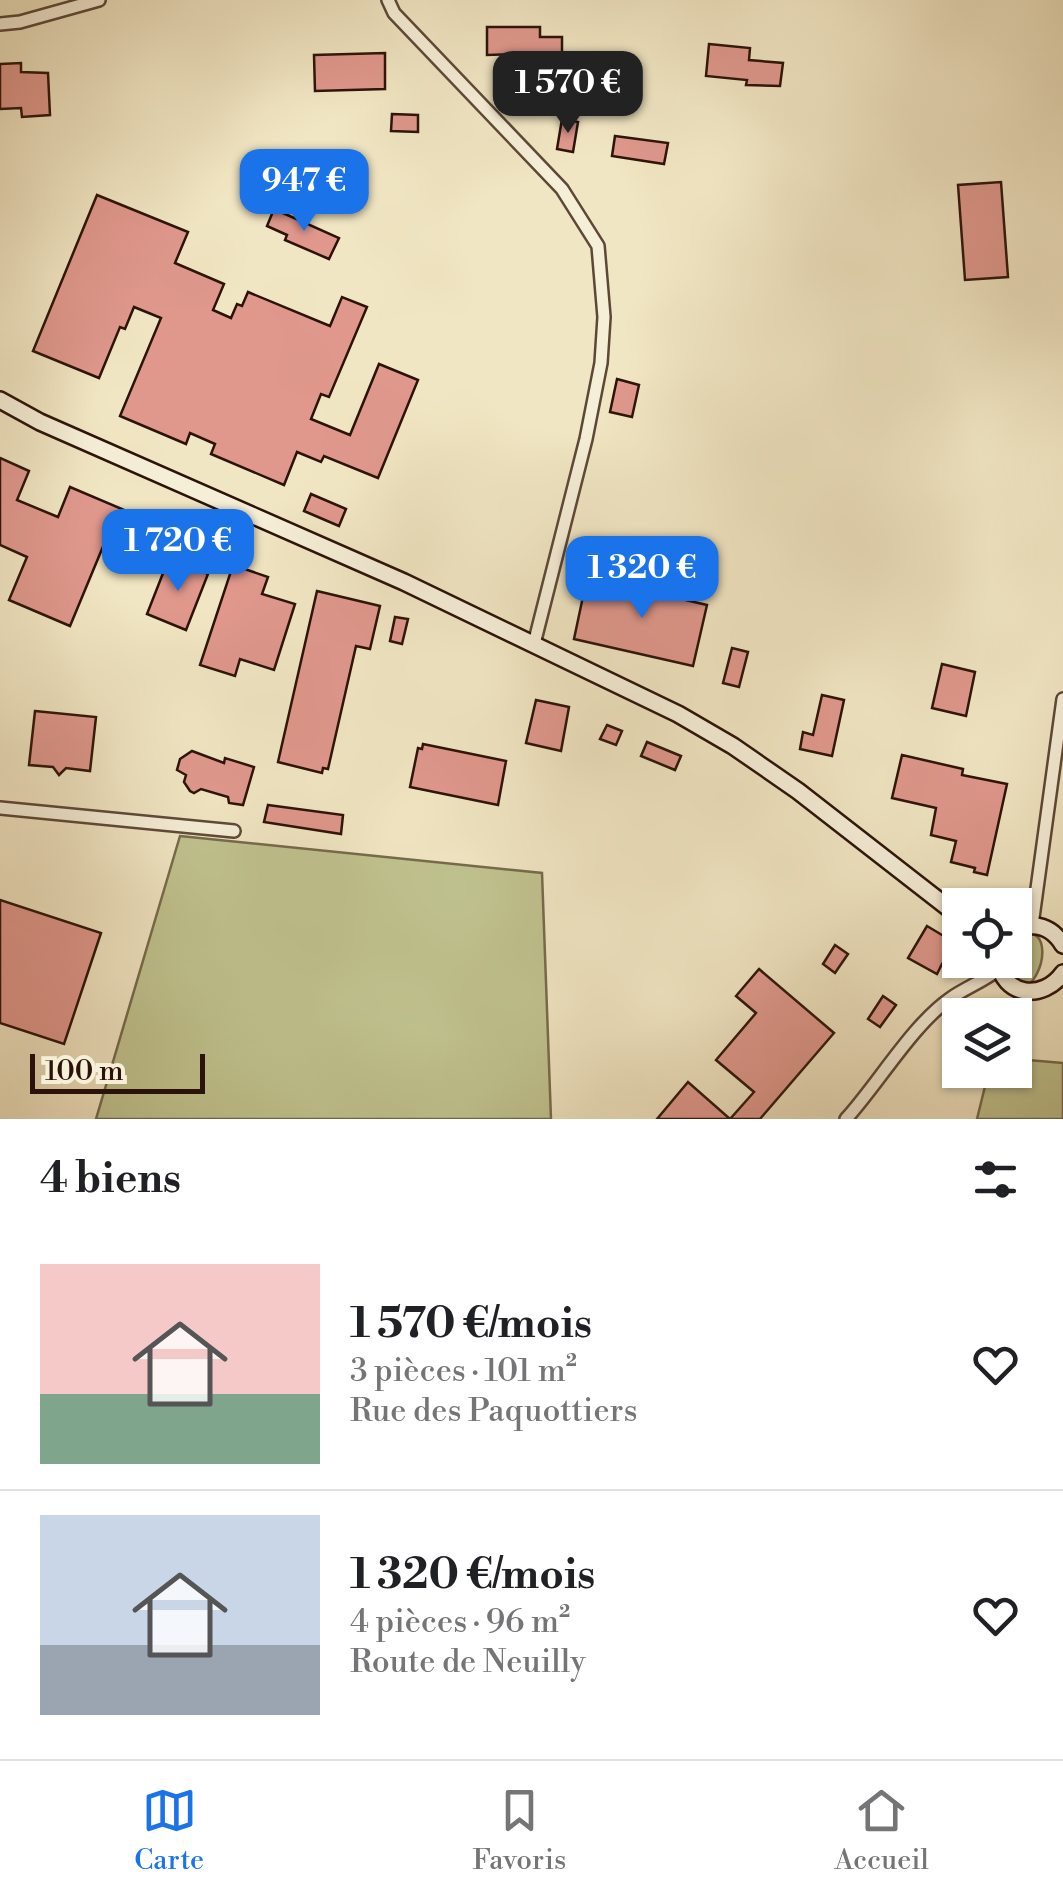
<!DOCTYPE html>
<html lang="fr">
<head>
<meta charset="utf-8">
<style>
  :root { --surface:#fff; --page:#f2f2f2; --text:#202124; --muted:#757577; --line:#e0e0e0; --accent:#1a73e8 }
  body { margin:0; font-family:"Libre Bodoni",serif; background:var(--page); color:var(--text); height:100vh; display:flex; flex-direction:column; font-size:38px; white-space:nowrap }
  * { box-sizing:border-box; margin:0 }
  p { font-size:32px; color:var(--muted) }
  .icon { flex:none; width:55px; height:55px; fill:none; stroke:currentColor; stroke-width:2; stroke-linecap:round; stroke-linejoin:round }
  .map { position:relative; height:1119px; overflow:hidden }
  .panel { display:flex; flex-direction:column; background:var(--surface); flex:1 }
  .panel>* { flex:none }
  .fabs { position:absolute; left:942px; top:888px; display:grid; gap:20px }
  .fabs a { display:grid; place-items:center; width:90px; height:90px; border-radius:0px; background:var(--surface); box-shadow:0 2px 8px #0004; font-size:50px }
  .scale { position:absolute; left:30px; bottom:25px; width:175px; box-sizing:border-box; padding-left:10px; border:5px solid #2c1309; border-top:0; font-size:28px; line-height:35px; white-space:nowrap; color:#2c1309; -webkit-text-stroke:8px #f6efd8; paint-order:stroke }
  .price { position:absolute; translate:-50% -85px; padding:0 22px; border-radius:20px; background:var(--accent); color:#fff; font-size:32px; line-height:65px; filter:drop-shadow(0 2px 5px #0008) }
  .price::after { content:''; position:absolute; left:50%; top:60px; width:30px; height:22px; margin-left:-15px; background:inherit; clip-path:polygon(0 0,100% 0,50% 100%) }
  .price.selected { background:#222; color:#fff }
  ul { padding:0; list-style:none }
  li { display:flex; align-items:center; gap:30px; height:250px; padding:0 40px }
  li+li { border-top:2px solid var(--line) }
  li span { display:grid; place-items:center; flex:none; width:280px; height:200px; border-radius:0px; color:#555 }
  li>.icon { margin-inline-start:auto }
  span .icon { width:120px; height:120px; fill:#fffc; stroke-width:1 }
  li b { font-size:42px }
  h2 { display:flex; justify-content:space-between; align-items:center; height:120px; padding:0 40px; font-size:42px }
  .dock { display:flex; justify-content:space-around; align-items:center; height:140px; border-top:2px solid var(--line); background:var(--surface); font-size:28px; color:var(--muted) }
  .dock a { display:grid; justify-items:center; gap:5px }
  .dock .selected { color:var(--accent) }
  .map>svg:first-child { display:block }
  .green { fill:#c0c38f; stroke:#766b4c; stroke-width:2.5 }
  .building { fill:#e0988d; stroke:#2c1309; stroke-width:2.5 }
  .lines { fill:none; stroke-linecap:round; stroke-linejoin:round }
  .minor-casing { stroke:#5d4838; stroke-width:16 }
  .secondary-casing { stroke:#2c1309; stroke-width:20 }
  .minor { stroke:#f6efd8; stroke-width:11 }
  .secondary { stroke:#f6efd8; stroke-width:15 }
</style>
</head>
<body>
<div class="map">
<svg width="1063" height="1119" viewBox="0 0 1063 1119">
  <rect width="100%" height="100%" fill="#f1e6c3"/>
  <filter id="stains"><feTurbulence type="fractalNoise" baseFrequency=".002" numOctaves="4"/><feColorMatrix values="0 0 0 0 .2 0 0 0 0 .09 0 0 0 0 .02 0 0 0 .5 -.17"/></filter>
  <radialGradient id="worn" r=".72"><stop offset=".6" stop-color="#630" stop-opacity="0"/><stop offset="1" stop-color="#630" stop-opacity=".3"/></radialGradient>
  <g class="green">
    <polygon points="180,836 542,873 551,1119 96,1119"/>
    <path d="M1029,933C1063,937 1023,1030 1006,960H1015V939Z"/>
    <polygon points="1015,1059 1063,1063 1063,1119 977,1119 989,1070 1015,1070"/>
  </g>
  <g class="building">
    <polygon points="487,27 540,27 540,37 562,37 562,72 530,73 530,63 519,63 519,54 487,55"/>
    <polygon points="709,44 750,48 749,60 783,63 780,86 746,85 747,80 706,76"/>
    <polygon points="385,53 385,89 315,91 314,55"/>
    <polygon points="21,63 21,72 48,73 50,115 22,117 21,108 0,109 0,64"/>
    <polygon points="392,114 418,115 418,132 391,131"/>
    <polygon points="562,119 578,122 573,152 557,149"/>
    <polygon points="615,136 668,143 664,164 612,156"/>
    <polygon points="1001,182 1008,277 965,280 958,185"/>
    <polygon points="97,195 188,232 175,263 224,284 213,310 231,318 237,304 242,306 248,292 330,326 342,297 367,307 329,397 321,394 311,419 350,435 379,364 418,380 378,478 324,456 321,462 297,452 284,485 211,454 215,444 190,433 186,444 120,416 161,318 134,307 125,329 120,327 99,378 33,351"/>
    <polygon points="274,209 339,238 329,259 285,240 287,235 267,226"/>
    <polygon points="617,379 639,385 632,417 610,412"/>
    <polygon points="0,458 29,471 17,500 58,517 70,487 143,518 131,547 107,537 70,626 9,600 27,557 0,545"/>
    <polygon points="311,494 346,509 339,526 304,511"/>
    <polygon points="169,558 208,574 186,630 147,614"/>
    <polygon points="233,565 268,577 262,594 295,604 274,670 240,659 235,676 200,665"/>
    <polygon points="624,569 646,574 643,590 707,605 693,666 574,639 585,587 619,595"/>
    <polygon points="317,591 380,606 370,649 356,646 328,769 323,768 322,773 278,762"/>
    <polygon points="395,617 408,619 402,644 390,641"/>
    <polygon points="732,648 748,652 739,687 723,683"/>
    <polygon points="942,664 975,672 966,716 932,708"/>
    <polygon points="822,695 844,700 832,756 800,749 803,732 813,735"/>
    <polygon points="536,700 569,707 561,751 526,743"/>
    <polygon points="35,711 96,717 90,771 66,768 59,775 53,767 29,765"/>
    <polygon points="607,725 622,731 616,745 600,739"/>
    <polygon points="647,742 681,756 675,770 641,756"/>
    <polygon points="423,744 506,761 498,805 410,787 418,748 422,749"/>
    <polygon points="192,751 224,763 225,758 254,767 243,805 229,803 228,797 201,789 194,793 190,791 184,782 186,775 177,770 180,759"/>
    <polygon points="902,755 963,769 962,775 1007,784 987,875 974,872 975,868 951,862 956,841 931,835 936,808 892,798"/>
    <polygon points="268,805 343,815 341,834 264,822"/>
    <polygon points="0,900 101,933 64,1044 0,1023"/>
    <polygon points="927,926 957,944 958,949 948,967 942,964 937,974 908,958"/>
    <polygon points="835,945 848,954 835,973 823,964"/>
    <polygon points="759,969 834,1033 760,1119 657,1119 688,1082 730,1119 754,1092 716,1060 756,1013 736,996"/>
    <polygon points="883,996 896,1005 880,1027 868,1019"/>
  </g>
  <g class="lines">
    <defs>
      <g id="minor">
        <polyline points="388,0 394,13 562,189 598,246 604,317 601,363 586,439 534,644"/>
        <polyline points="0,24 20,22 99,0"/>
        <polyline points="0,808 234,831"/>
        <polyline points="1032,925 1063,699"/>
        <path d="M846,1119C878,1084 913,1024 951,998C967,987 984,981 999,969"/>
      </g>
      <g id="secondary">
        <polyline points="0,400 40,422 404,582 678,714 733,746 798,791 960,917"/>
        <path d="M1015,930C1035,921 1052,927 1063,945"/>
        <path d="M998,960C1003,997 1043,1001 1063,973"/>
      </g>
    </defs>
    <use href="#minor" class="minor-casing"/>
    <use href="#secondary" class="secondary-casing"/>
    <use href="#minor" class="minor"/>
    <use href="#secondary" class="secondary"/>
  </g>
  <rect width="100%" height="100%" filter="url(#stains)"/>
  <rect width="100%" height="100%" fill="url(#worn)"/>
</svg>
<div class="fabs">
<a><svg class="icon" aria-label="locate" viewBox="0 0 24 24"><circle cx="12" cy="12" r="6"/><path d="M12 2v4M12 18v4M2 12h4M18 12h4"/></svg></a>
<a><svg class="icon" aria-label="layers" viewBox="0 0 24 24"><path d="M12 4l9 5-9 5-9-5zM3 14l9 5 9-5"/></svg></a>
</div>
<div class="scale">100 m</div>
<b class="price selected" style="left:568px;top:136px">1 570 €</b>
<b class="price" style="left:304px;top:234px">947 €</b>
<b class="price" style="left:178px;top:594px">1 720 €</b>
<b class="price" style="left:642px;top:621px">1 320 €</b>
</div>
<section class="panel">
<h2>4 biens<svg class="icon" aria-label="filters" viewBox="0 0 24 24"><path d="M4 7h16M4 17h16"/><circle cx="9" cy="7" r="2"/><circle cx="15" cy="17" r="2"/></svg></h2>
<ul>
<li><span style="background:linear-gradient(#f6c9c9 65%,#7fa58c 0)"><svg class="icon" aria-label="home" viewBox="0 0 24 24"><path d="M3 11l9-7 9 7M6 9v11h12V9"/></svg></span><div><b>1 570 €/mois</b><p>3 pièces · 101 m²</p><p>Rue des Paquottiers</p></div><svg class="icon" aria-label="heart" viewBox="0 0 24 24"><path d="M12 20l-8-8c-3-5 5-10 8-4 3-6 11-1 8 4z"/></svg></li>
<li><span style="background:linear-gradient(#c9d6e8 65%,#9aa5b1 0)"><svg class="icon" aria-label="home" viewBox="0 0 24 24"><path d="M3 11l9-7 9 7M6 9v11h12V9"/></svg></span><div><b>1 320 €/mois</b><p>4 pièces · 96 m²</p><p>Route de Neuilly</p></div><svg class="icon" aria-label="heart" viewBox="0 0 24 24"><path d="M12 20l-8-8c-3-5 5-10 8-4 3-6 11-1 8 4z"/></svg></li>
</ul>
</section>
<nav class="dock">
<a class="selected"><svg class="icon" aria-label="map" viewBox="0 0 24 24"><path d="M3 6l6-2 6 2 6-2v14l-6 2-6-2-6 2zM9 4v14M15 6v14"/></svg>Carte</a>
<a><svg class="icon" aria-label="saved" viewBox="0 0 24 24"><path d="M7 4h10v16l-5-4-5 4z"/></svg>Favoris</a>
<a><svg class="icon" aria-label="home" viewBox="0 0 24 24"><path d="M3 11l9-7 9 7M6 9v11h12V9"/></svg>Accueil</a>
</nav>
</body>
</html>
